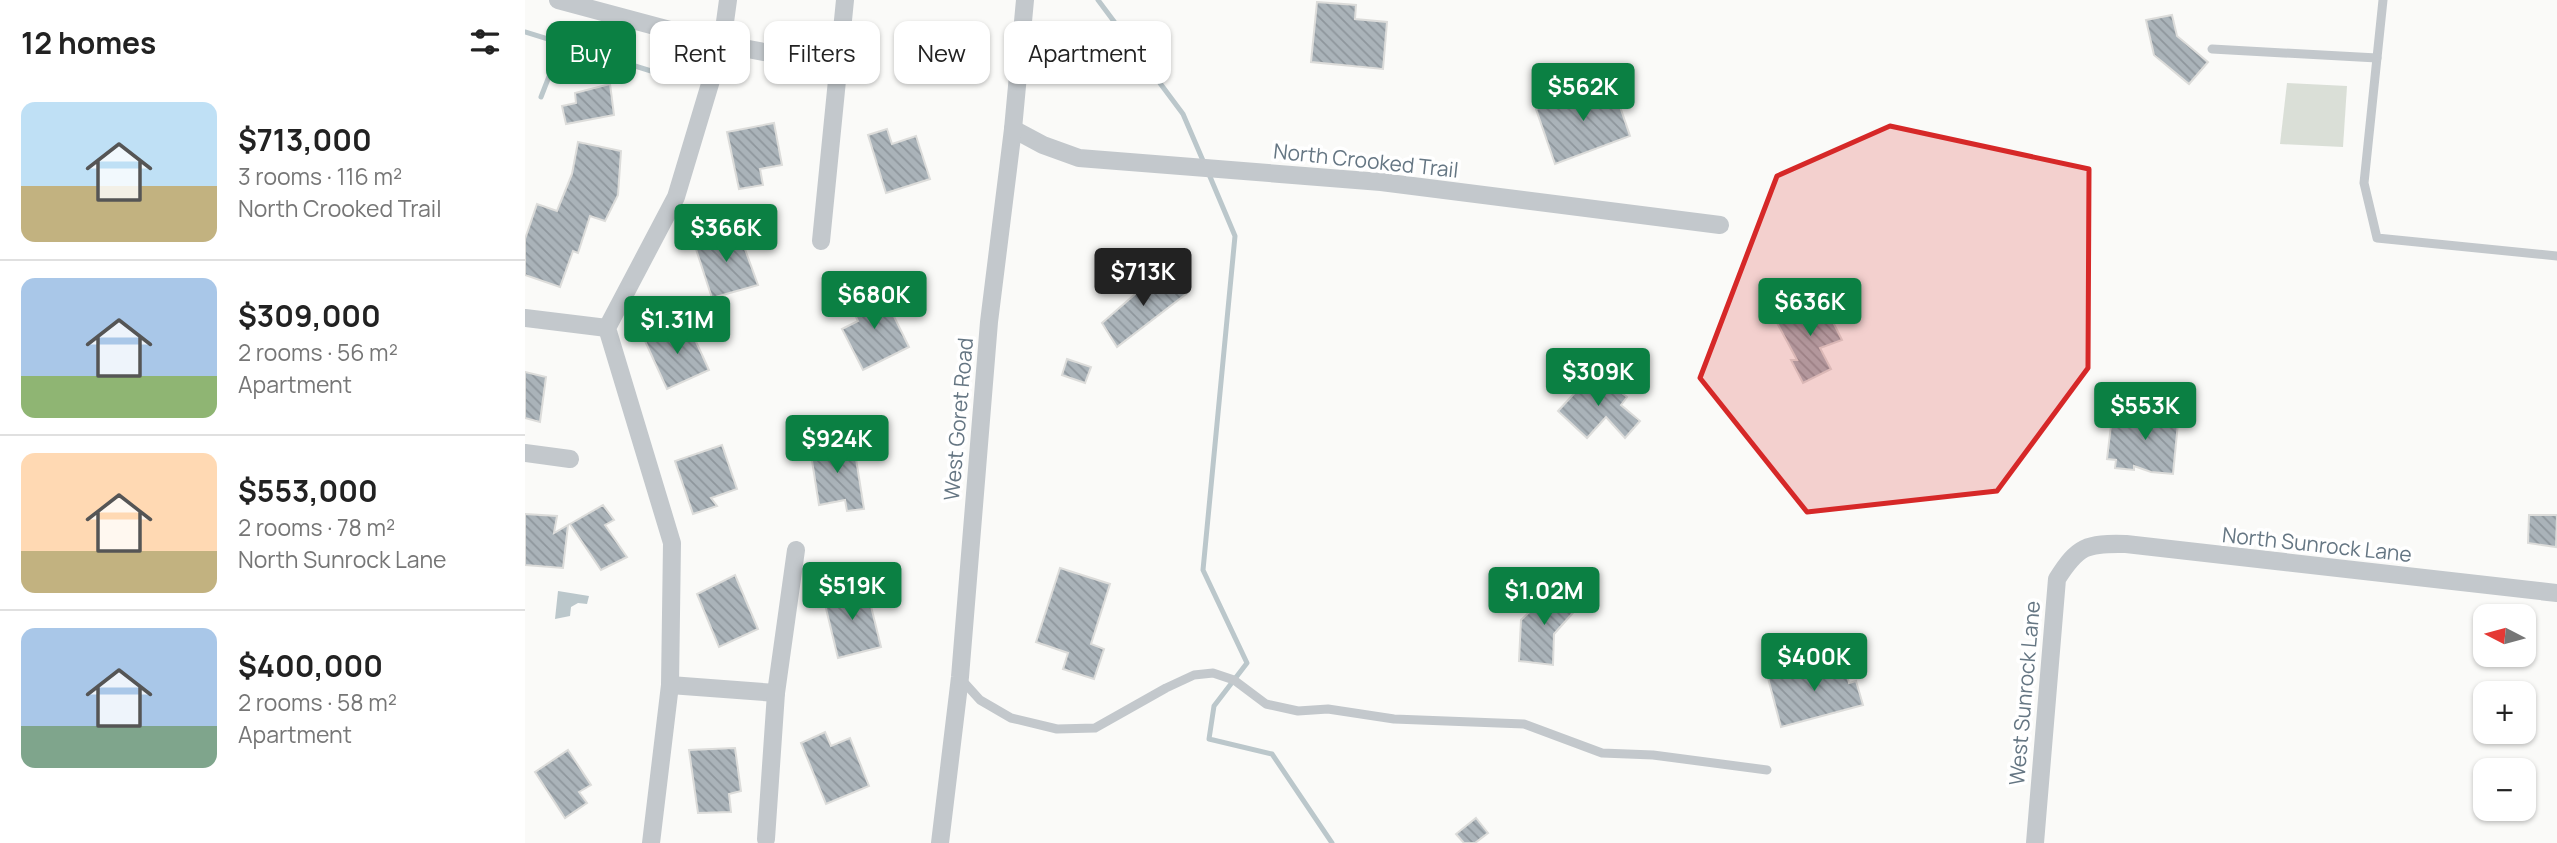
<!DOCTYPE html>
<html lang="en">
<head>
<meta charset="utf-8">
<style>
  :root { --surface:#fff; --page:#f6f6f6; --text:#222; --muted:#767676; --line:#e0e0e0; --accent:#0b8043 }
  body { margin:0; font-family:Manrope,sans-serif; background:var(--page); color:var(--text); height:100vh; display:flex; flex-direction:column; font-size:26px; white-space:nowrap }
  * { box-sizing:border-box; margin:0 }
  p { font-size:23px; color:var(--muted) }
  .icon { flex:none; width:38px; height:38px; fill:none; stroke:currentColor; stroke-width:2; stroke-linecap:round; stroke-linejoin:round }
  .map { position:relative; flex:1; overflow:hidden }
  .panel { display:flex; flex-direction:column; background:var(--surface); width:525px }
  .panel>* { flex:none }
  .hud { position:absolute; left:21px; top:21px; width:665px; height:63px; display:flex; gap:14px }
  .needle { width:46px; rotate:276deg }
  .fabs { position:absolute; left:1948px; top:604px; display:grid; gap:14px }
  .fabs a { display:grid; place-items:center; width:63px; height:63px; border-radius:14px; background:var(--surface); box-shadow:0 2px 5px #0004; font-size:35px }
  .price { position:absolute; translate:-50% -60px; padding:0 16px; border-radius:7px; background:var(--accent); color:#fff; font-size:23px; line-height:46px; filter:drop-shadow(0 2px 4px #0008) }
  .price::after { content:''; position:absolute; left:50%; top:42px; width:21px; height:16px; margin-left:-10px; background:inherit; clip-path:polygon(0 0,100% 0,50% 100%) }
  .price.selected { background:#222; color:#fff }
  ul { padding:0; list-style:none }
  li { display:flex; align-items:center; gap:21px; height:175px; padding:0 21px }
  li+li { border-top:2px solid var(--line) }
  li span { display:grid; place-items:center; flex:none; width:196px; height:140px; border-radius:14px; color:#555 }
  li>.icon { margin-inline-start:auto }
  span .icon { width:84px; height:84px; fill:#fffc; stroke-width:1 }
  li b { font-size:30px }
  h2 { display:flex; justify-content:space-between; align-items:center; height:84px; padding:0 21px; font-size:30px }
  .tag { padding:0 24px; border-radius:14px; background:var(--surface); box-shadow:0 2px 5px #0004; font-size:24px; line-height:63px }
  .tag.selected { background:var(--accent); color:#fff }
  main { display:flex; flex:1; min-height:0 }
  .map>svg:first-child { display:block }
  .pitch { fill:#dadfd7 }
  .water { fill:#bbc7cb }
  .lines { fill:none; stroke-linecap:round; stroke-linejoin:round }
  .stream { stroke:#bbc7cb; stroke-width:5 }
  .building { fill:url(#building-back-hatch); stroke:#dcdcda; stroke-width:2 }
  .service { stroke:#c3c8cc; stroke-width:9 }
  .minor { stroke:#c3c8cc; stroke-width:18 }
  .marked { fill:#d62828; fill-opacity:0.2; stroke:#d62828; stroke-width:5; stroke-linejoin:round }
  .labels { text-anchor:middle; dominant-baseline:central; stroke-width:7; stroke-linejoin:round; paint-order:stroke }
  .street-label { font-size:21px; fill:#657683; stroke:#fff }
</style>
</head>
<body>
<main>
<section class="panel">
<h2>12 homes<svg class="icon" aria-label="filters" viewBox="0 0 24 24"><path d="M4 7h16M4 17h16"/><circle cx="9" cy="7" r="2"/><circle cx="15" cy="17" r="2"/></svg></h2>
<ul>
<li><span style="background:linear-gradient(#bfe0f5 60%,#c2b280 0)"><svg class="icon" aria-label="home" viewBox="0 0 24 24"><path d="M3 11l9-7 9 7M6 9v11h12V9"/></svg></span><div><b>$713,000</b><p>3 rooms · 116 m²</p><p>North Crooked Trail</p></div></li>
<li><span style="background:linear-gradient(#a9c7e8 70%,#8fb573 0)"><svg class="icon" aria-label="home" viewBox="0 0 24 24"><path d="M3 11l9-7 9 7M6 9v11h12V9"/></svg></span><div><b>$309,000</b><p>2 rooms · 56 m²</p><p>Apartment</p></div></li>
<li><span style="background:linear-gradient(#ffd9b3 70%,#c2b280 0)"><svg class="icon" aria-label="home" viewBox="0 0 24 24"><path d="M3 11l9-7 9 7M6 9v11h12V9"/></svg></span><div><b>$553,000</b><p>2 rooms · 78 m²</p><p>North Sunrock Lane</p></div></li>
<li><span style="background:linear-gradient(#a9c7e8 70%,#7fa58c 0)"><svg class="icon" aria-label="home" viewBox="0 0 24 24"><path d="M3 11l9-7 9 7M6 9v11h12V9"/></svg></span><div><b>$400,000</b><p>2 rooms · 58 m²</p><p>Apartment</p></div></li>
</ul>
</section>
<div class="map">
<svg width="2032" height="843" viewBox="0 0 2032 843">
  <defs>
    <pattern id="building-back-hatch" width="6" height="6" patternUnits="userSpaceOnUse" patternTransform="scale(1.75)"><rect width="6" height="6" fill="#aab3b9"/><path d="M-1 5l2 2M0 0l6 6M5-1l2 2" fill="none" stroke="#8e969c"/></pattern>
  </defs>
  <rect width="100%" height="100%" fill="#fafaf8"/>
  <polygon class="pitch" points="1762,83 1822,86 1818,147 1755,144"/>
  <polygon class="water" points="33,591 64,596 62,604 53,603 46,607 45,616 30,619"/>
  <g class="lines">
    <g class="stream">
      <polyline points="573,0 658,114 679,163"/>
      <polyline points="0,32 139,75"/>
      <polyline points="16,97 37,43"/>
      <polyline points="683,172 710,236 678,570 722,663 689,706 684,739 747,754 807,843"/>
    </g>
  </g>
  <g class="building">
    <polygon points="792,2 831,5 830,19 862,22 858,69 786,62"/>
    <polygon points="1647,15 1652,36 1683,62 1664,84 1629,55 1621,20"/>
    <polygon points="1087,83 1105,136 1030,164 1011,109"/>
    <polygon points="85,84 89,115 41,124 37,106 51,103 50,93"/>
    <polygon points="249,123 257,165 235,169 238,185 214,189 202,132"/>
    <polygon points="362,129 367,144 391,136 405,179 361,193 343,135"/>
    <polygon points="53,142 96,151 93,195 80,221 65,216 53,253 48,251 35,287 0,275 0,239 12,204 32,211 47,174"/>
    <polygon points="213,230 233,285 187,298 169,243"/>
    <polygon points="639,269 661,294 592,347 577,323"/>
    <polygon points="356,290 384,347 338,370 317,329 333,321 325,305"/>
    <polygon points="1296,298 1317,340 1295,348 1306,369 1278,383 1266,360 1272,360 1251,321"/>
    <polygon points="162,322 184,370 142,389 120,341"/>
    <polygon points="542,359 566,367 560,383 537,375"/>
    <polygon points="0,372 21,377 15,422 0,418"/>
    <polygon points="1069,372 1102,397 1096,405 1115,421 1100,438 1081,417 1062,438 1033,411"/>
    <polygon points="1627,405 1647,406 1645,423 1653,423 1648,474 1626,472 1609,466 1609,470 1590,468 1591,460 1582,459 1587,417 1626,421"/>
    <polygon points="328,440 339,509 322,511 320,500 294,505 285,448"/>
    <polygon points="197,445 212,489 186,498 192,506 168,514 150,461"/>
    <polygon points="78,505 89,520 80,525 102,557 76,570 45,524"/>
    <polygon points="0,514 32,516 29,533 43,525 38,568 0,565"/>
    <polygon points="2004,515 2032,515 2031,547 2003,543"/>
    <polygon points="535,568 585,584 566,644 579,649 569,679 538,669 543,653 511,642"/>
    <polygon points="210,575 233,629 194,647 172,594"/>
    <polygon points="341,586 356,647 313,658 298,596"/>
    <polygon points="1030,588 1033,593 1037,590 1054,606 1029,634 1028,665 994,661 996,620"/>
    <polygon points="1318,658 1324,683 1331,681 1338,705 1256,727 1243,678"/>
    <polygon points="300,732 306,746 325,738 344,786 301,804 276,743"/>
    <polygon points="210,748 216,791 204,794 206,812 173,813 164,750"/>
    <polygon points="43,750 66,785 54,792 62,803 40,818 10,772"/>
    <polygon points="951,818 963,833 950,843 939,843 931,834"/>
  </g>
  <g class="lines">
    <g class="service">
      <polyline points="1858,0 1839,183 1852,238 2032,256"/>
      <polyline points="1687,49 1852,58"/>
      <polyline points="436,679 455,700 486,718 532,729 570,728 641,688 669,675 688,673 709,680 741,704 773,711 803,709 869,719 999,724 1077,753 1128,755 1242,770"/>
    </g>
    <g class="minor">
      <polyline points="33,0 197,44 312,66"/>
      <polyline points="488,129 518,145 554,158 856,182 1195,225"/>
      <polyline points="296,241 320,0"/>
      <polyline points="0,318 82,328"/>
      <polyline points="0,453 45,459"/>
      <polyline points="145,685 251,693 271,550"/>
      <polyline points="241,839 251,693"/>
      <polyline points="126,843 145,685 147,543 82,328 151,197 197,44 203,0"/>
      <polyline points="415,843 435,677 464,322 488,129 500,0"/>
      <path d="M1510,843L1532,579C1553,546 1561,543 1601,544L2032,593"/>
    </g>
  </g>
  <path class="marked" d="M1365,126L1564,169L1563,368L1472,491L1282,512L1175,378L1252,176Z"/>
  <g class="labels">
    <g class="street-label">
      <text transform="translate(841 160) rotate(6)">North Crooked Trail</text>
      <text transform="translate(433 419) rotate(-85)">West Goret Road</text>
      <text transform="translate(1792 544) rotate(6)">North Sunrock Lane</text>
      <text transform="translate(1499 693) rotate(-85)">West Sunrock Lane</text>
    </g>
  </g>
</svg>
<div class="fabs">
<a><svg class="needle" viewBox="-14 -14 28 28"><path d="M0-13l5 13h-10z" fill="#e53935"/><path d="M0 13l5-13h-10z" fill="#767676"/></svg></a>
<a>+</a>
<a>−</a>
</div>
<b class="price" style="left:1058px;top:123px">$562K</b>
<b class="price" style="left:201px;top:264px">$366K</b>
<b class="price selected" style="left:618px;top:308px">$713K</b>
<b class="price" style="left:349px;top:331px">$680K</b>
<b class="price" style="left:1285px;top:338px">$636K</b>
<b class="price" style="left:152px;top:356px">$1.31M</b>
<b class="price" style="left:1073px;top:408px">$309K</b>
<b class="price" style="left:1620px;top:442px">$553K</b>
<b class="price" style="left:312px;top:475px">$924K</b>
<b class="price" style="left:327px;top:622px">$519K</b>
<b class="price" style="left:1019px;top:627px">$1.02M</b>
<b class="price" style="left:1289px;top:693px">$400K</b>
<div class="hud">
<a class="tag selected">Buy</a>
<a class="tag">Rent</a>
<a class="tag">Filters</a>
<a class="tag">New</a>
<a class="tag">Apartment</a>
</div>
</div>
</main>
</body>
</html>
